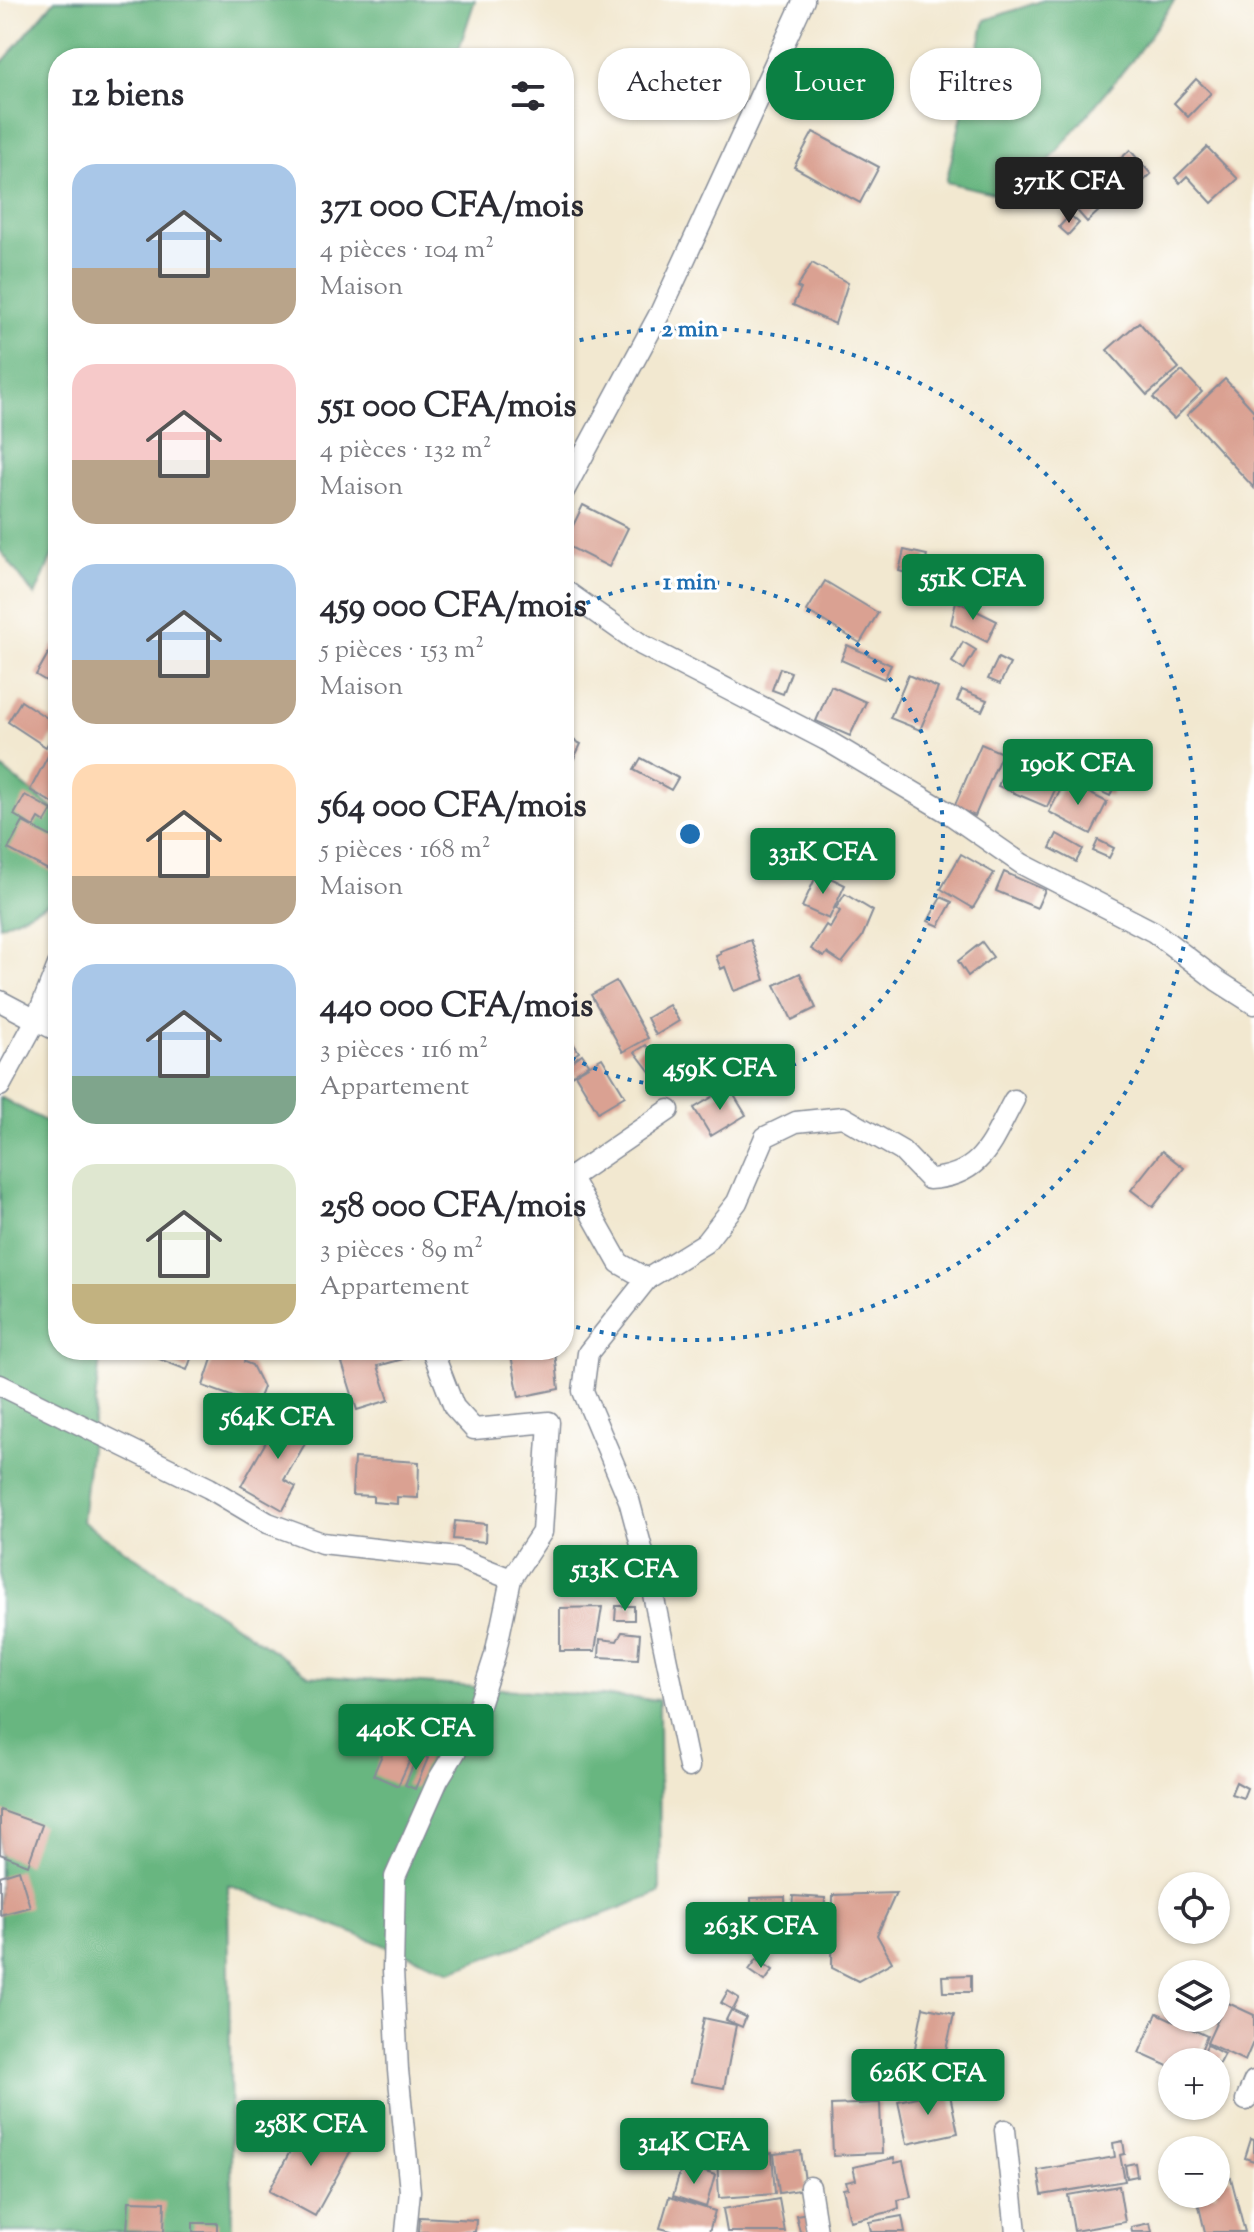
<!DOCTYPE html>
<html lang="fr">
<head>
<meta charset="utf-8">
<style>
  :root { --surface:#fff; --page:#f7f7f7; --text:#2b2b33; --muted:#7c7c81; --accent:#0b8043 }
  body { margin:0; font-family:"Sorts Mill Goudy",serif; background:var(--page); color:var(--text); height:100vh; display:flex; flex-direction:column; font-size:30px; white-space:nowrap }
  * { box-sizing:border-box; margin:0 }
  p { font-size:26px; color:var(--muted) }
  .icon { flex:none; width:44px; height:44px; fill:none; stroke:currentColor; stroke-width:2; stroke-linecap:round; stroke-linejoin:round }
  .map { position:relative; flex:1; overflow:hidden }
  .side { position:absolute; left:48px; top:48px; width:526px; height:1312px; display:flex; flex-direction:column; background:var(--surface); border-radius:32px; box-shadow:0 2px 6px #0004 }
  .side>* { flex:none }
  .hud { position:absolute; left:598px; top:48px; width:536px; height:72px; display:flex; gap:16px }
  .controls { position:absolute; left:1158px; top:1872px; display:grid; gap:16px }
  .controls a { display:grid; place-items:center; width:72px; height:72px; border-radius:50%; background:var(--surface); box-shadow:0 2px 6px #0004; font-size:40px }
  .price { position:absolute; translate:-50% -68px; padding:0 18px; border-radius:8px; background:var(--accent); color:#fff; font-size:26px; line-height:52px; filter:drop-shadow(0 2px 4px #0008) }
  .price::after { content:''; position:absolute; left:50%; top:48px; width:24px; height:18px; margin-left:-12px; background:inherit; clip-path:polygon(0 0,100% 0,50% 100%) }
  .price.active { background:#222; color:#fff }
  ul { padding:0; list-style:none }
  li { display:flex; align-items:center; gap:24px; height:200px; padding:0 24px }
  li span { display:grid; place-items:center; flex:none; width:224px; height:160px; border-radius:24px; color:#555 }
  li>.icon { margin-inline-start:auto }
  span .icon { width:96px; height:96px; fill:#fffc; stroke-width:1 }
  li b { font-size:34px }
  h2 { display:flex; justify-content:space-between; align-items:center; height:96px; padding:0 24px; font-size:34px }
  .chip { padding:0 28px; border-radius:32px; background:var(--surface); box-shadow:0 2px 6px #0004; font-size:28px; line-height:72px }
  .chip.active { background:var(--accent); color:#fff }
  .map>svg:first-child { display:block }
  .forest { fill:#68b680; stroke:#42726f; stroke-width:2 }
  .building { fill:#daa192 }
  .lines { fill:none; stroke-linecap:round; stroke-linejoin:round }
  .minor-casing { stroke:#868c97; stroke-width:23 }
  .minor { stroke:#fff; stroke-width:20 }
  .ring { fill:none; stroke:#1f6fb2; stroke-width:4; stroke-dasharray:4 8 }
  .centre { fill:#1f6fb2; stroke:#fff; stroke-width:4 }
  .ring-label { font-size:24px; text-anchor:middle; font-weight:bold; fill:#1f6fb2; stroke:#fff; stroke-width:6; stroke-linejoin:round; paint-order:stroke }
</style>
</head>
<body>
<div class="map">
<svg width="1254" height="2232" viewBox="0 0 1254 2232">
  <rect width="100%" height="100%" fill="#fff"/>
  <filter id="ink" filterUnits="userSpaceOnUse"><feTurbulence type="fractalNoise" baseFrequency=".0125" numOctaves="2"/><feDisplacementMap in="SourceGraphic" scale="16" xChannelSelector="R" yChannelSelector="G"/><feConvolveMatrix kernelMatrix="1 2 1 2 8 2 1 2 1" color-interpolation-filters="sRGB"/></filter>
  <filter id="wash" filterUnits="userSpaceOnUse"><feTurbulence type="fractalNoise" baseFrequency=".006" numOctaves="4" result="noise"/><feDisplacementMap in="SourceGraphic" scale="32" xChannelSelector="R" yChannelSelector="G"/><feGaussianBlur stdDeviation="1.8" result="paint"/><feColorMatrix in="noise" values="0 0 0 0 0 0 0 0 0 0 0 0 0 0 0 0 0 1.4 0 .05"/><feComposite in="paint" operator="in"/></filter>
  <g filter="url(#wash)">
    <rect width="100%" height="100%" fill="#f2e8d0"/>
    <g class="forest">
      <polygon points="55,0 475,0 456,58 58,58 58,542 35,596 0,550 0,65"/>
      <polygon points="1044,0 1175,0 1134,58 1018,199 946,182 985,20"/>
      <polygon points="0,767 58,812 58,899 0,926"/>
      <polygon points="0,1097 58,1128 58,1350 101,1350 82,1521 309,1675 659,1700 660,1893 451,1971 228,1885 232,2232 0,2232"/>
    </g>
    <g id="blocks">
      <g class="building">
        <polygon points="1196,79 1211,93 1188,117 1174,103"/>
        <polygon points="813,132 879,167 860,203 794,167"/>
        <polygon points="1207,147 1238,179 1212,203 1187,176 1180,183 1175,178"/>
        <polygon points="1130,150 1151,174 1116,207 1093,184"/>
        <polygon points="1087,193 1101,209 1087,222 1073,206"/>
        <polygon points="1070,215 1079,223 1068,235 1059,227"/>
        <polygon points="812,263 848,283 835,324 793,305 801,289 797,287"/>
        <polygon points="1139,322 1179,368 1147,395 1107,350"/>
        <polygon points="1182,371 1202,392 1174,419 1153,398"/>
        <polygon points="1225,379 1254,411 1254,488 1187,415"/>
        <polygon points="583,505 628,528 609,567 564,544"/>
        <polygon points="904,550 927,555 922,577 899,571"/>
        <polygon points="825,581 878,613 860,643 807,611"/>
        <polygon points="956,601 997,621 987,642 951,624"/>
        <polygon points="963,642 976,650 964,670 952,662"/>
        <polygon points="53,645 58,648 58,688 36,675"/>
        <polygon points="847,645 891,665 884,679 841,660"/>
        <polygon points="998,658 1010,664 1000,684 988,679"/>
        <polygon points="780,668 791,672 783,694 772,690"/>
        <polygon points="908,675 938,688 920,730 890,718"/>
        <polygon points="831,686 866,702 850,736 816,721"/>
        <polygon points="962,690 987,700 982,711 957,701"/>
        <polygon points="21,701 58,725 46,747 8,722"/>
        <polygon points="564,735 581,744 566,775 564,774"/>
        <polygon points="981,744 1002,753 975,816 954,807"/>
        <polygon points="49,754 58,759 58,806 30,790"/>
        <polygon points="1011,755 1061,777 1047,807 998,786"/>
        <polygon points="641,758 678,778 671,790 634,770"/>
        <polygon points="1079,760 1118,778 1110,796 1071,777"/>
        <polygon points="1065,781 1107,802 1091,834 1049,812"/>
        <polygon points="25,795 52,810 45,822 39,818 34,827 14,815"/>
        <polygon points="23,822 58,840 58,875 8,849"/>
        <polygon points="1057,834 1083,849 1076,862 1050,848"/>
        <polygon points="1098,840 1114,848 1109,858 1093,851"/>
        <polygon points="961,854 994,873 973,908 941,889"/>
        <polygon points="818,872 845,885 829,919 802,907"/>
        <polygon points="1004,872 1045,890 1037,908 996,891"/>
        <polygon points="845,894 873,911 862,937 842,963 827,953 824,957 811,949 826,925 830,928 840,911 836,908"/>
        <polygon points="941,897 952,902 939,926 928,921"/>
        <polygon points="751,940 765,980 734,991 725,967 721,969 716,956 721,954 720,951"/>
        <polygon points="982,942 993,957 968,976 958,961"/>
        <polygon points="800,973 816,1008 792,1020 775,985"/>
        <polygon points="616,981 648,1038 623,1052 591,995"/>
        <polygon points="669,1005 679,1021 656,1035 647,1018"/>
        <polygon points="573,1043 579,1052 564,1062 564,1049"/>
        <polygon points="646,1045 664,1070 654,1077 635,1052"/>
        <polygon points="582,1054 589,1064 564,1081 564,1067"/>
        <polygon points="602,1058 625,1096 598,1112 575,1074"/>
        <polygon points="729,1087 746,1115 711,1136 694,1108"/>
        <polygon points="1162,1151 1184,1168 1153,1207 1131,1190"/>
        <polygon points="157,1350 194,1350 187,1370 154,1357"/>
        <polygon points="215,1350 236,1350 247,1354 244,1362 252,1365 263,1387 256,1405 203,1386"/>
        <polygon points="338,1350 407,1350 410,1357 378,1366 389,1400 357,1410"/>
        <polygon points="510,1350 552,1350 555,1352 559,1389 519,1397"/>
        <polygon points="284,1410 314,1428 284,1480 296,1487 283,1510 241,1486"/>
        <polygon points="354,1458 419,1462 418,1498 397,1497 397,1504 373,1502 373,1496 352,1495"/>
        <polygon points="455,1521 486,1524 485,1542 453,1539"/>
        <polygon points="616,1606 634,1606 634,1620 615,1620"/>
        <polygon points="602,1607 595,1651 560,1651 560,1608"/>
        <polygon points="622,1632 640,1634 638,1659 599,1657 600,1639 617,1641"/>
        <polygon points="389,1739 414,1751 398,1786 373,1775"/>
        <polygon points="418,1754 428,1758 415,1789 405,1785"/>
        <polygon points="1236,1782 1247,1788 1243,1798 1231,1794"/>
        <polygon points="0,1810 42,1825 28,1865 0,1854"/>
        <polygon points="19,1870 30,1907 0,1915 0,1876"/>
        <polygon points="896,1893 877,1935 892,1962 858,1981 832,1968 833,1895"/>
        <polygon points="793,1896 825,1898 823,1941 790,1938"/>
        <polygon points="785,1897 786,1924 752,1925 751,1898"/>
        <polygon points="778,1928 789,1936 782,1946 771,1937"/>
        <polygon points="757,1959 773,1970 765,1981 749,1970"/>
        <polygon points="971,1975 971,1992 943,1992 942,1976"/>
        <polygon points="1220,1990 1227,1993 1221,2007 1216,2005"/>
        <polygon points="728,1991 739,1998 733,2010 721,2003"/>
        <polygon points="1226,2002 1254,2015 1254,2040 1245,2061 1207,2043"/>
        <polygon points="923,2007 954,2014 944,2059 914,2053"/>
        <polygon points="731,2010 746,2017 742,2027 726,2020"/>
        <polygon points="1157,2013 1207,2036 1196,2062 1172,2062 1172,2068 1139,2053"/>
        <polygon points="704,2018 736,2025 724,2088 691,2082"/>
        <polygon points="1207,2045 1224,2054 1216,2069 1216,2062 1199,2062"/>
        <polygon points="949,2090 958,2133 907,2144 898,2101"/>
        <polygon points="880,2103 882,2153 833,2155 831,2105"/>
        <polygon points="307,2119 354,2145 315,2216 269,2191"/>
        <polygon points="1251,2139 1254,2140 1254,2161 1245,2158"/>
        <polygon points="1123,2141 1125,2154 1120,2155 1125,2181 1042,2195 1038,2170 1115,2157 1113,2143"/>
        <polygon points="674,2142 715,2154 710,2171 669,2160"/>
        <polygon points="801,2151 806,2189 779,2193 774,2154"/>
        <polygon points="772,2153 775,2194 719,2198 717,2157"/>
        <polygon points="894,2158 895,2163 903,2161 911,2197 898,2200 899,2208 889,2212 850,2221 843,2189 848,2188 846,2182 856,2180 853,2167"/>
        <polygon points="1135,2163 1137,2176 1127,2178 1125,2165"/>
        <polygon points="682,2165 715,2175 706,2207 673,2196"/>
        <polygon points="1231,2178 1245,2232 1205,2232 1196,2194 1216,2194 1216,2182"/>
        <polygon points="1119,2186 1125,2222 1074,2231 1068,2195"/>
        <polygon points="669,2197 715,2211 709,2232 675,2232 660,2228"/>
        <polygon points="779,2199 785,2232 727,2232 723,2209"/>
        <polygon points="129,2201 165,2202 164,2232 127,2230"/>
        <polygon points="808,2213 808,2232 800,2232 796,2215"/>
        <polygon points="902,2216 905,2232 871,2232 869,2222"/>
        <polygon points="420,2217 476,2220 475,2232 419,2232"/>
        <rect x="193" y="2223" width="24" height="9"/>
        <polygon points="1150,2223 1152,2232 1132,2232 1131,2227"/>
      </g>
    </g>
  </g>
  <g filter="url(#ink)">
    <use href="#blocks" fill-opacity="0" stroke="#868c97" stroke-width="2"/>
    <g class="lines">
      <defs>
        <g id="minor">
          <polyline points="564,491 660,313 804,0"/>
          <polyline points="564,590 642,645 826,740 947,812 1022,864 1154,932 1218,981 1254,1004"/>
          <polyline points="0,1001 36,1020 58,965"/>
          <polyline points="0,1086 36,1020 58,1031"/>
          <polyline points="571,1178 619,1263 647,1279"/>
          <polyline points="564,1182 669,1110"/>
          <polyline points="0,1385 209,1488 268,1523 322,1543 457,1558 511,1579"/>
          <path d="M689,1767L649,1575L629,1500L583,1391L588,1353L647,1279L705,1243L737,1202L765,1137L796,1122L843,1117L902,1151L929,1179C983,1176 991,1142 1014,1100"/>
          <polyline points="1246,2100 1254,2081"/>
          <polyline points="1005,2130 1016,2232"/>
          <polyline points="810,2187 817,2232"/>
          <polyline points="406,2232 410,2191 398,2070 393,1970 395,1877 438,1780 473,1723 495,1655 511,1579 542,1532 549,1422 474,1429 454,1407 432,1350"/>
        </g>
      </defs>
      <use href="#minor" class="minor-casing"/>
      <use href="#minor" class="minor"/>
    </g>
  </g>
  <g class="ring">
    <path d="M565 614A253 253 0 1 1 565 1054"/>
    <path d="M568 343A506 506 0 1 1 568 1325"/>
  </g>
  <circle cx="690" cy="834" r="12" class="centre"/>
  <g class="ring-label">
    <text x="690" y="336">2 min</text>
    <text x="690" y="589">1 min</text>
  </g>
</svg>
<div class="controls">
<a><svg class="icon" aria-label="locate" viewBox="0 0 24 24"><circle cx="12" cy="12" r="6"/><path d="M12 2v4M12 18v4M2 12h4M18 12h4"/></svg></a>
<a><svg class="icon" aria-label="layers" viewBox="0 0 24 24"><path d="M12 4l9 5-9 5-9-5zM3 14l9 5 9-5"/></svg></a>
<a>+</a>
<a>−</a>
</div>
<b class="price active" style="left:1069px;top:225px">371K CFA</b>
<b class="price" style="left:973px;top:622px">551K CFA</b>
<b class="price" style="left:1078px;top:807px">190K CFA</b>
<b class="price" style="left:823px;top:896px">331K CFA</b>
<b class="price" style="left:720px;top:1112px">459K CFA</b>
<b class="price" style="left:278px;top:1461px">564K CFA</b>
<b class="price" style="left:625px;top:1613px">513K CFA</b>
<b class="price" style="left:416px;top:1772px">440K CFA</b>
<b class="price" style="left:761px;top:1970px">263K CFA</b>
<b class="price" style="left:928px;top:2117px">626K CFA</b>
<b class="price" style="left:311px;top:2168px">258K CFA</b>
<b class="price" style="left:694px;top:2186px">314K CFA</b>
<div class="hud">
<a class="chip">Acheter</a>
<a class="chip active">Louer</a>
<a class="chip">Filtres</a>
</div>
<section class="side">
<h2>12 biens<svg class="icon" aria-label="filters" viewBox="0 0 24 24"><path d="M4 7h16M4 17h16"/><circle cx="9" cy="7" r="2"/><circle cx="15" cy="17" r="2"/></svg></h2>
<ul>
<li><span style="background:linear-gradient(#a9c7e8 65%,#b9a48a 0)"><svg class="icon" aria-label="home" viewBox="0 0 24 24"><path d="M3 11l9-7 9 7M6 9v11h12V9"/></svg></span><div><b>371 000 CFA/mois</b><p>4 pièces · 104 m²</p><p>Maison</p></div></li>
<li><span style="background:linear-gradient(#f6c9c9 60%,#b9a48a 0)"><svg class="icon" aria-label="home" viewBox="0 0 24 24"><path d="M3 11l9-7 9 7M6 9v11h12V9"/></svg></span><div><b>551 000 CFA/mois</b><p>4 pièces · 132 m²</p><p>Maison</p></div></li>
<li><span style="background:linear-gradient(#a9c7e8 60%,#b9a48a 0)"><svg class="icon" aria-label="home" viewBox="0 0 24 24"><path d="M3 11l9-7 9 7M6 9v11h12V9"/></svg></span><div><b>459 000 CFA/mois</b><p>5 pièces · 153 m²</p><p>Maison</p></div></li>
<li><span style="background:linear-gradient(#ffd9b3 70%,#b9a48a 0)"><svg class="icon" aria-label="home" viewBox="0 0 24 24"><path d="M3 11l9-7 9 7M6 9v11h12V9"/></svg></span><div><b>564 000 CFA/mois</b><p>5 pièces · 168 m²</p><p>Maison</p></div></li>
<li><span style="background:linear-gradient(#a9c7e8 70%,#7fa58c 0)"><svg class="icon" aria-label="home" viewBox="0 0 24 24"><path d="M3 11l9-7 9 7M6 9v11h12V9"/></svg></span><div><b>440 000 CFA/mois</b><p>3 pièces · 116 m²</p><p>Appartement</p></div></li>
<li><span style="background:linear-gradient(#dfe7d0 75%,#c2b280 0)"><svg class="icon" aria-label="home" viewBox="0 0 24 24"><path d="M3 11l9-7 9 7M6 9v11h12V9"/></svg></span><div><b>258 000 CFA/mois</b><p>3 pièces · 89 m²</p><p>Appartement</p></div></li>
</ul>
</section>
</div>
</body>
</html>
